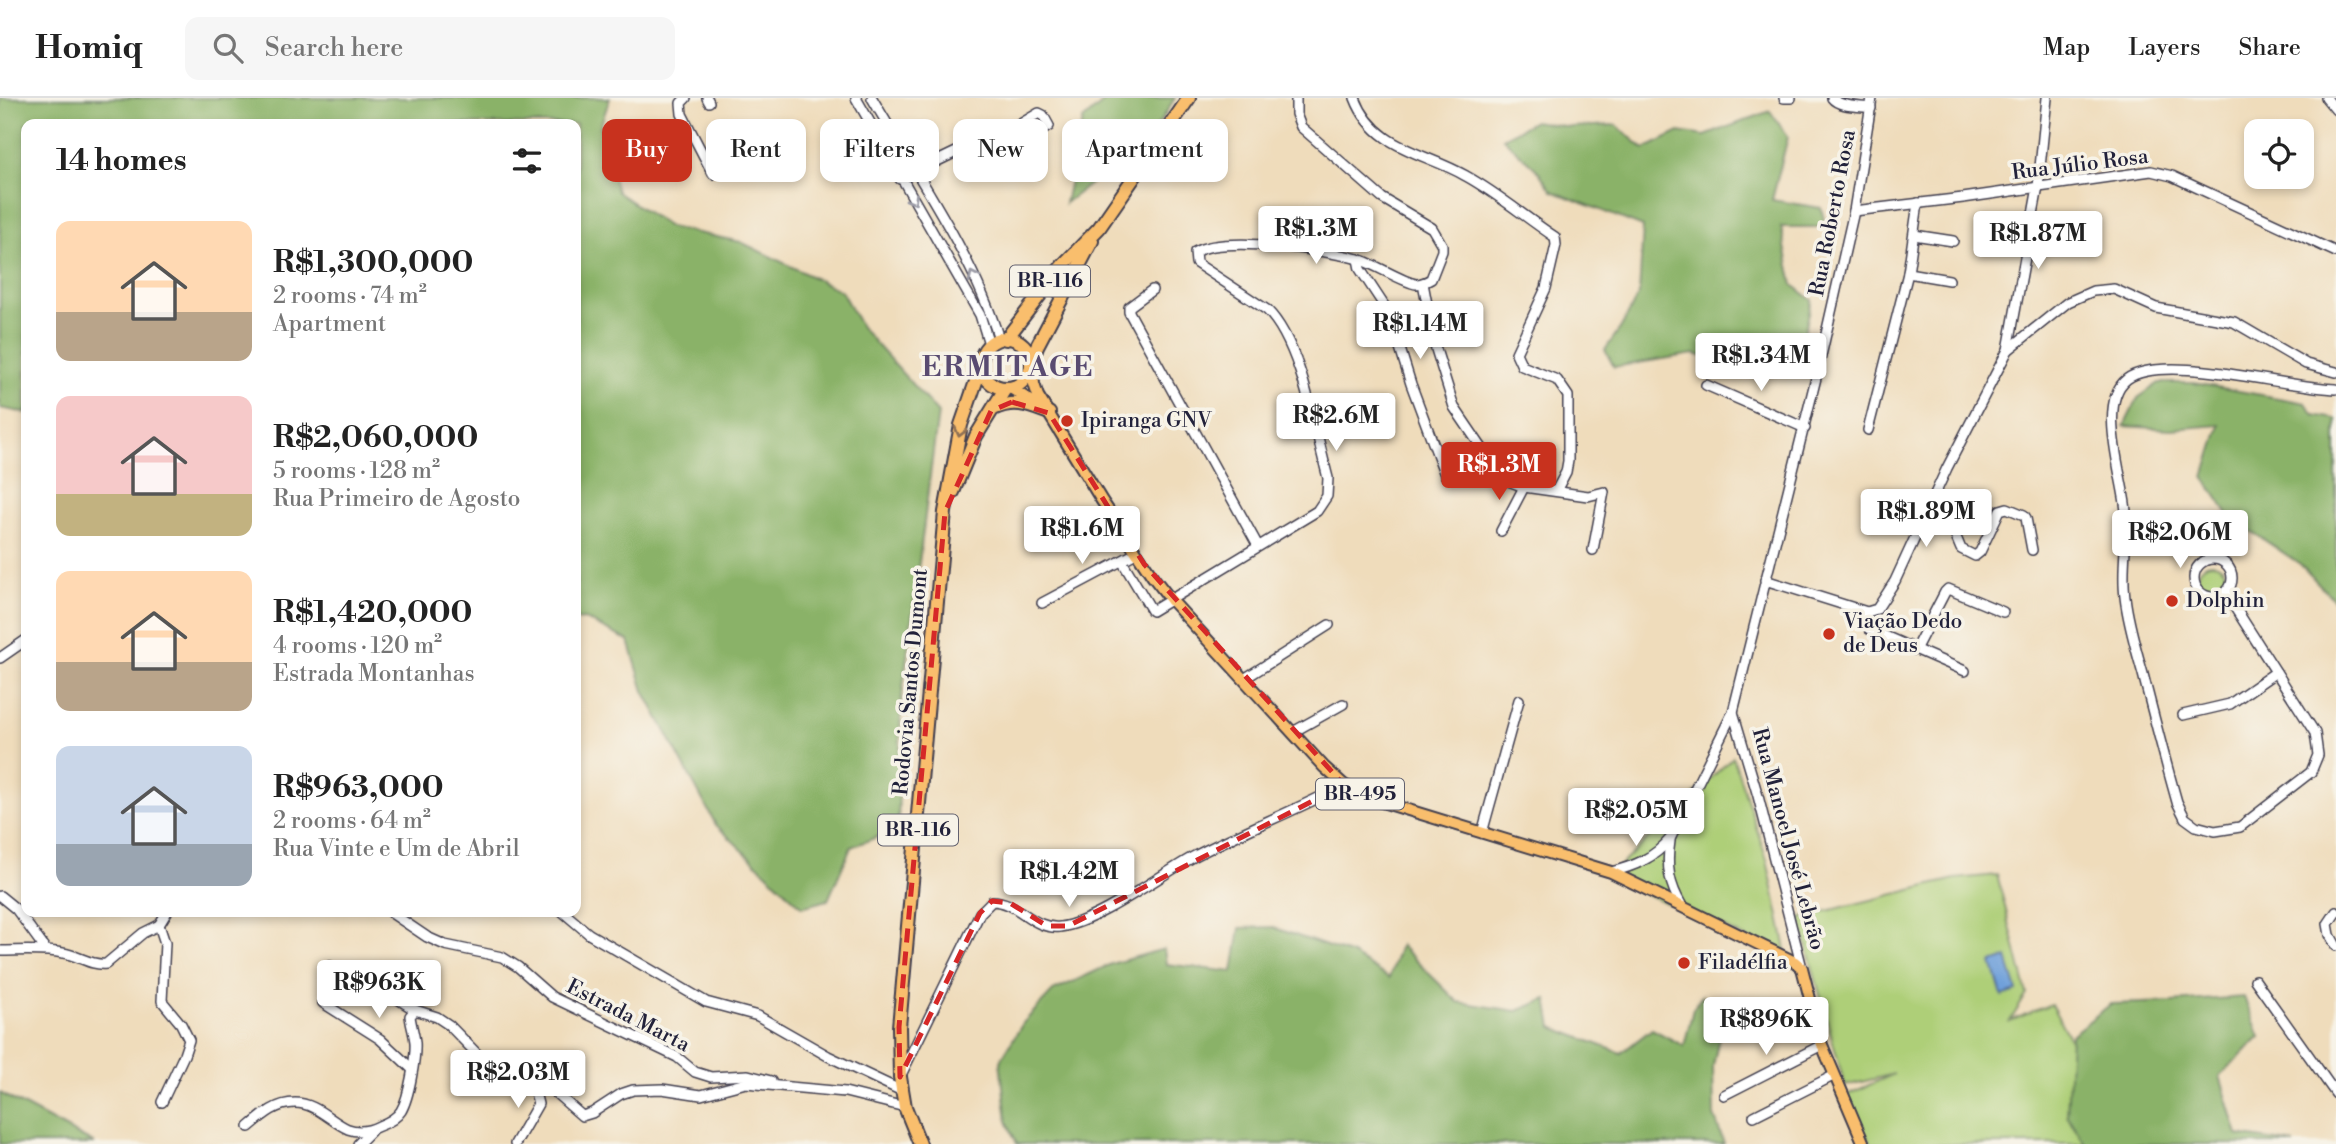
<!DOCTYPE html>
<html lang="en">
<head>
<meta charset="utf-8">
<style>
  :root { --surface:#fff; --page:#f6f6f6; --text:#222; --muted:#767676; --line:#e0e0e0; --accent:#c8321e }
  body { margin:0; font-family:"Libre Bodoni",serif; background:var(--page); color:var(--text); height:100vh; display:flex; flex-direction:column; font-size:26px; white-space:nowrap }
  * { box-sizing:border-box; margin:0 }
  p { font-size:23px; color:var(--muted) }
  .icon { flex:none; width:38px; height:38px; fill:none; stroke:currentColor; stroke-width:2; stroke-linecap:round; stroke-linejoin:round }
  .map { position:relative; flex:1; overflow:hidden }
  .details { position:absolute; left:21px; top:21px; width:560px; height:798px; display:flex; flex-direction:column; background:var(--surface); border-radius:14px; box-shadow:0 4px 10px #0003 }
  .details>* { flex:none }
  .top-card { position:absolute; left:602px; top:21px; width:665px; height:63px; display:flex; gap:14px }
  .tools { position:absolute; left:2244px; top:21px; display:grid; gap:14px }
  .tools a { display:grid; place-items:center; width:70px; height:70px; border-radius:14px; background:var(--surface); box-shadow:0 4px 10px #0003; font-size:35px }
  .price { position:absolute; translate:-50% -60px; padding:0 16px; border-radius:7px; background:#fff; color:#222; font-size:23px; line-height:46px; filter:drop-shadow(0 2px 4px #0008) }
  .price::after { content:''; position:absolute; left:50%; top:42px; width:21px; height:16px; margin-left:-10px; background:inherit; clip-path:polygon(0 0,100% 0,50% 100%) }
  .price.selected { background:var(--accent); color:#fff }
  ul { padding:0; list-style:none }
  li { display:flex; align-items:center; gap:21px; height:175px; padding:0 35px }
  li span { display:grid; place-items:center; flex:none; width:196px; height:140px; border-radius:14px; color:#555 }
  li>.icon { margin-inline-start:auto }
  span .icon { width:84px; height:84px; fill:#fffc; stroke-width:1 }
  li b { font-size:30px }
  h2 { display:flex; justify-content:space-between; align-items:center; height:84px; padding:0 35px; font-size:30px }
  .pill { padding:0 24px; border-radius:14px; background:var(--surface); box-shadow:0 4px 10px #0003; font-size:24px; line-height:63px }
  .pill.selected { background:var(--accent); color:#fff }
  header { display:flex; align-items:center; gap:42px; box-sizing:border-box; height:98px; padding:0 35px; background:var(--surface); border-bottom:2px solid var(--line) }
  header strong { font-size:33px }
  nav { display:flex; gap:38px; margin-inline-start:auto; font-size:24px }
  .search { width:490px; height:63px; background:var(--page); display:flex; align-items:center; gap:18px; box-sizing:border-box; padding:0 24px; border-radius:14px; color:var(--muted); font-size:26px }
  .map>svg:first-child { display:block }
  .green { fill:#aecf78; stroke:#68785a; stroke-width:2 }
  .forest { fill:#8ab268; stroke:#566a52; stroke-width:2 }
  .water { fill:#6fa0da; stroke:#48618a; stroke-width:2 }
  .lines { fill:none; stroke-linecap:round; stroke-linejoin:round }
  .minor-casing { stroke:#413e4e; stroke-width:12 }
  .major-casing { stroke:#413e4e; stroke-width:14 }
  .highway-casing { stroke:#413e4e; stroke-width:16 }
  .minor { stroke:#fff; stroke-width:9 }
  .major { stroke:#f9be6d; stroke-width:10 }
  .highway { stroke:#f9be6d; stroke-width:12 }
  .oneway { stroke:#9c9ca7 }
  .oneway2 { stroke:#8e7054 }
  .marked { fill:none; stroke:#d62828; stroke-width:5; stroke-dasharray:14 9; stroke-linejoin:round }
  .poi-dot { fill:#c8321e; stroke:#f7f3e8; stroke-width:2.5 }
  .labels { text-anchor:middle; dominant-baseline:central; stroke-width:7; stroke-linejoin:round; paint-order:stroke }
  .shield { fill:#f7f3e8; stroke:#62616f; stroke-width:2 }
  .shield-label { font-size:19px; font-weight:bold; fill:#22223b }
  .street-label { font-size:21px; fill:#22223b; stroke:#f7f3e8 }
  .poi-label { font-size:21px; fill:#22223b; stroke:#f7f3e8; text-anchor:start }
  .district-label { font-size:28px; font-weight:bold; letter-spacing:2px; fill:#594b71; stroke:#f7f3e8 }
</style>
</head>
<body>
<header>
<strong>Homiq</strong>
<div class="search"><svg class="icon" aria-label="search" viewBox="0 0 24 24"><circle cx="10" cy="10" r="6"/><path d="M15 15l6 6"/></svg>Search here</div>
<nav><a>Map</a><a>Layers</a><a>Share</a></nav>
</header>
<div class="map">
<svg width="2336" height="1046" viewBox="0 0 2336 1046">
  <rect width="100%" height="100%" fill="#f7f3e8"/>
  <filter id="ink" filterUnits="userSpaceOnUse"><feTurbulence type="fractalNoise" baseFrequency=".0143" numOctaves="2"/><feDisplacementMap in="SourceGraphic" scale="14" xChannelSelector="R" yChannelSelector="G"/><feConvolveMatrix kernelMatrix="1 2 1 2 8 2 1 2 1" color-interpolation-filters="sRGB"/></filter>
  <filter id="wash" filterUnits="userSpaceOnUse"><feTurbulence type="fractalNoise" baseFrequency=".00686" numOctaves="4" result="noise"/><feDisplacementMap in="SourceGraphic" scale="28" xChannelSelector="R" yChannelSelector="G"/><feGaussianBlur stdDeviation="1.57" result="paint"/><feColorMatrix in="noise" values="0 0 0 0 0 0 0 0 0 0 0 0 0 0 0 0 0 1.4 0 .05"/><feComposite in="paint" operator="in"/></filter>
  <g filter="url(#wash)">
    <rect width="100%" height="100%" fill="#efdcbb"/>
    <g class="green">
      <circle cx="2212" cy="479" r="14"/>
      <polygon points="1733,659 1767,762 1788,861 1719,827 1607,780"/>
      <polygon points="1997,777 2027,896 2010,923 2051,906 2125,1046 1871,1046 1842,999 1894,976 1845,988 1799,820 1955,781"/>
    </g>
    <g class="forest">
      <polygon points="0,0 610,0 600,29 617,94 669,129 741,144 841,193 861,229 938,315 901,606 898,731 851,749 828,802 802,809 716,727 644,593 629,543 585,521 576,522 576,26 26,26 26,315 0,310"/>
      <polygon points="1104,0 1175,0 1162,21 1141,47 1065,105 1083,22 1105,3"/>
      <polygon points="1770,13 1788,39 1772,102 1821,110 1826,129 1781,129 1793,187 1812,202 1802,245 1769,241 1740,269 1694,256 1614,269 1605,252 1621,229 1639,196 1643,129 1552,93 1538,73 1503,40 1534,23 1570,29 1616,27 1644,51 1679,34 1705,38"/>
      <polygon points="2159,285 2194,285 2306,305 2314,317 2336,321 2336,504 2300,466 2230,419 2204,379 2220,327 2171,331 2124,328 2138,300"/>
      <polygon points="1272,829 1352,857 1389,880 1400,847 1458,904 1517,913 1547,901 1552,929 1621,955 1652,931 1684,948 1693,911 1702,898 1720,935 1713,968 1714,1017 1724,1046 1017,1046 1007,1023 1000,963 1023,925 1053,893 1111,866 1164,851 1166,866 1233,874 1240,830"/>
      <polygon points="2244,899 2260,939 2220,978 2238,1037 2295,1046 2086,1046 2067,1018 2071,937 2111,906 2172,904"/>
      <polygon points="0,995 95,1046 0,1046"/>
    </g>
    <polygon class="water" points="2007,860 2017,893 2002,898 1992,865"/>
  </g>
  <g filter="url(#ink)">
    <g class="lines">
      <defs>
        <g id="minor">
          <polyline points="686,0 681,5 682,16 713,76"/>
          <polyline points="707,0 709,4"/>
          <polyline points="856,0 980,217 989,246"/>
          <path d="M872,0C916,76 973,157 999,241"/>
          <path d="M1355,0C1375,52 1425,54 1466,78C1497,95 1525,119 1555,139L1556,147L1546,190L1516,255L1522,268L1557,282L1568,298V363L1566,374L1556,393"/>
          <polyline points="1784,0 1791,0"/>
          <path d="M1832,0C1839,9 1859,8 1871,10"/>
          <polyline points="2326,0 2336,12"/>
          <polyline points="900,81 977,44 998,39 1039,15 1043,17 1049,28 1011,53 998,39"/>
          <polyline points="1854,113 1963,100 2151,73 2172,78 2336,154"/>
          <polyline points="1914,137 1953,143"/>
          <polyline points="1358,161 1360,171 1389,215 1411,286 1445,377"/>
          <polyline points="1908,175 1949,182"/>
          <polyline points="1423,185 1435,248 1454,309 1503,381 1524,389 1588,398 1604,394 1593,452"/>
          <polyline points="1152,192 1129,209 1129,214 1258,448"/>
          <polyline points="2008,252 2038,89 2047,0"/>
          <polyline points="1706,287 1805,330"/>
          <polyline points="1868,332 1908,175 1918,105"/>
          <polyline points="1928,413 1948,420 1961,451 1975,458 1980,454 2000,412 2007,410 2024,417 2026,420 2032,452"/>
          <polyline points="1501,433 1524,389"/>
          <circle cx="2213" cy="480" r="19"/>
          <path d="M1122,463L1152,513L1317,413L1327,398L1328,380C1315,332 1301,245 1267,212L1196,165L1195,154C1223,137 1330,152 1361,162C1376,167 1405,185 1416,186C1422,186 1426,184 1431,181L1442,153V147L1432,130L1382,100L1301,29L1296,16V0"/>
          <polyline points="1765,482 1867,514 1877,511 1895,483 1947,370 2008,252 2068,204 2093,193 2114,191 2156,210 2234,224 2306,266 2336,274"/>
          <path d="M2225,494L2315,635L2318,657L2311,674L2240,729L2215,733L2196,728L2185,720L2177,704C2165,662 2154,619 2143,576C2136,551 2128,525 2125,499C2121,470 2128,442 2126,414C2124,381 2096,305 2127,281C2163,254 2288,290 2336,291"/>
          <polyline points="1042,505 1136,455"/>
          <polyline points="1867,514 1865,520 1869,531 1965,573"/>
          <polyline points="1915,552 1945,494 1948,491 2003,514"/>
          <polyline points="0,560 26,542"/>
          <polyline points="1244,581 1329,527"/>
          <polyline points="2183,617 2230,606 2276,574"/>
          <polyline points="1293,634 1343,606"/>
          <polyline points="1482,735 1519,602"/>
          <path d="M1670,743C1666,769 1669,786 1682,808"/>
          <path d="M1611,774C1635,768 1654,760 1670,741L1733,614"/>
          <polyline points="0,798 16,811 46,852"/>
          <polyline points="390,814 427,839 445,847 502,859 518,869 552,899 677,959 695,974 711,979 748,977 771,983"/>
          <polyline points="563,814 589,836 706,904 758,918 828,958 902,993"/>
          <polyline points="2336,814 2328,826 2330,837 2336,848"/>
          <polyline points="159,827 165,845 162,903 181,926 189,942 184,957 162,1004"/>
          <path d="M0,853C21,853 42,851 63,855C78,857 91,868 106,866L143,835L159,827L167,814"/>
          <polyline points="330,868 365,894 393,898 415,912 437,919 449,927 480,959 492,965 530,975 542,983 582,1018 592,1015 621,996 633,992 662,991 701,997 746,985 845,994 905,1009"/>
          <polyline points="1802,870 1758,698 1733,614 1816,280 1854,113 1872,0"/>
          <polyline points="2255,882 2336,996"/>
          <polyline points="323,905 380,941 412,971"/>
          <path d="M900,979L980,815L992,803C1019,803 1032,832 1060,829C1096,825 1159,778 1193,759C1242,733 1295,713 1344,687"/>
          <polyline points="1724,997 1822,947"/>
          <polyline points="1754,1018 1833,978"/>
          <path d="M249,1029C263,1017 276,1005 295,1005C316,1005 330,1023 348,1031C359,1035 369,1033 379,1028C387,1025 396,1021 401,1013C409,1000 416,959 415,944C414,935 411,927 410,918L415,912"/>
          <polyline points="358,1046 371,1033"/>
          <polyline points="515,1046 538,1006 530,975"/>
        </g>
        <g id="major">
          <polyline points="1032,262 1034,286 1038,298 1102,403 1153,479 1171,502 1324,669 1344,687 1369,700 1611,774 1795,864 1802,870 1822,947 1864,1046"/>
          <polyline points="1012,291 1039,308"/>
        </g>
        <g id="highway">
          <circle cx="1006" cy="265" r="25"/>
          <polyline points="1006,241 1063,167 1099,130 1189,0"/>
          <polyline points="1032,262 1037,248 1092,143"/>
          <path d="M993,311C1015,301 1028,307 1049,315"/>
          <polyline points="953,394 976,338 1005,291"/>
          <polyline points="920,1046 905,1009 900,979 899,929 945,414 961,327 981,269"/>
        </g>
      </defs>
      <use href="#minor" class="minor-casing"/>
      <use href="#major" class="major-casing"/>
      <use href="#highway" class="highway-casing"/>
      <use href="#minor" class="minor"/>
      <use href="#major" class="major"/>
      <use href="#highway" class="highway"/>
    </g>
    <defs><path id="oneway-chevron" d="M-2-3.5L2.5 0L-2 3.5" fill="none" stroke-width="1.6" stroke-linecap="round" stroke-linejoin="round" transform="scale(1.75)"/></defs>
    <g class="oneway">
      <use href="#oneway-chevron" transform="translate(913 102) rotate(60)"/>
      <use href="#oneway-chevron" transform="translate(973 178) rotate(-116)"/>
    </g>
    <use class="oneway2" href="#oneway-chevron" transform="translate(960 334) rotate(104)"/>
  </g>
  <path class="marked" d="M1012,304L1049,315L1144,466L1344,687L1068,828H1047L1010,805L992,803L980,815L900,979L899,929L945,414L991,313Z"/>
  <g class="poi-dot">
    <circle cx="1067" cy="323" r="7"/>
    <circle cx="2172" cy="503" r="7"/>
    <circle cx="1829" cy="536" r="7"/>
    <circle cx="1684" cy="865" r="7"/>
  </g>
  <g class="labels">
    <g class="shield">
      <rect x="1010" y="167.5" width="80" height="31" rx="5"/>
      <rect x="1316" y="680.5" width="88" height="31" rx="5"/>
      <rect x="878" y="716.5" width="80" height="31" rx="5"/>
    </g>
    <g class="shield-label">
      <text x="1050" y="183">BR-116</text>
      <text x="1360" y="696">BR-495</text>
      <text x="918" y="732">BR-116</text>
    </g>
    <g class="street-label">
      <text transform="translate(2080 67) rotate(-7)">Rua Júlio Rosa</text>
      <text transform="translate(1833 115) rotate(-79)">Rua Roberto Rosa</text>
      <text transform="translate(911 584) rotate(-85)">Rodovia Santos Dumont</text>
      <text transform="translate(1788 741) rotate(75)">Rua Manoel José Lebrão</text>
      <text transform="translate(628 918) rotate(27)">Estrada Marta</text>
    </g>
    <g class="poi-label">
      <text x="1081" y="323">Ipiranga GNV</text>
      <text x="2186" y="503">Dolphin</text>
      <text x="1843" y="524">Viação Dedo<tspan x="1843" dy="24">de Deus</tspan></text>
      <text x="1698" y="865">Filadélfia</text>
    </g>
    <g class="district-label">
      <text x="1008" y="269">ERMITAGE</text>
    </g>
  </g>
</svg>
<div class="tools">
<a><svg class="icon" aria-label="locate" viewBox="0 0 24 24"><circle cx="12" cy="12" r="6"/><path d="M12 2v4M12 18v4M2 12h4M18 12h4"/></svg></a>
</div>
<b class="price" style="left:1316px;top:168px">R$1.3M</b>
<b class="price" style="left:2038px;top:173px">R$1.87M</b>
<b class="price" style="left:1420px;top:263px">R$1.14M</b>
<b class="price" style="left:1761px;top:295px">R$1.34M</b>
<b class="price" style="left:1336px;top:355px">R$2.6M</b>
<b class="price selected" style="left:1499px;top:404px">R$1.3M</b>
<b class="price" style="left:1926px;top:451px">R$1.89M</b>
<b class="price" style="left:1082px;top:468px">R$1.6M</b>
<b class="price" style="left:2180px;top:472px">R$2.06M</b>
<b class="price" style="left:1636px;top:750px">R$2.05M</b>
<b class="price" style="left:1069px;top:811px">R$1.42M</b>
<b class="price" style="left:379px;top:922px">R$963K</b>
<b class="price" style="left:1766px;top:959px">R$896K</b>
<b class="price" style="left:518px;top:1012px">R$2.03M</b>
<div class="top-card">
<a class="pill selected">Buy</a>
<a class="pill">Rent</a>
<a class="pill">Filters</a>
<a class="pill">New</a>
<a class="pill">Apartment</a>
</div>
<section class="details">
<h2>14 homes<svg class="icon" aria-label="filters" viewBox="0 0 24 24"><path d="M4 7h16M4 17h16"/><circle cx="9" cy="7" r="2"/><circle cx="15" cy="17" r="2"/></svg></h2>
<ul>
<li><span style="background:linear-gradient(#ffd9b3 65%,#b9a48a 0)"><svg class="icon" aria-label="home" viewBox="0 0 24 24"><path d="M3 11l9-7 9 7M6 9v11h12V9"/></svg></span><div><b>R$1,300,000</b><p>2 rooms · 74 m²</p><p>Apartment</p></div></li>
<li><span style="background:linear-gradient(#f6c9c9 70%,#c2b280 0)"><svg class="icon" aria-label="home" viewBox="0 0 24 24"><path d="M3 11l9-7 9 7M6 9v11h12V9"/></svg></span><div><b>R$2,060,000</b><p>5 rooms · 128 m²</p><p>Rua Primeiro de Agosto</p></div></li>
<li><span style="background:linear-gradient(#ffd9b3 65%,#b9a48a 0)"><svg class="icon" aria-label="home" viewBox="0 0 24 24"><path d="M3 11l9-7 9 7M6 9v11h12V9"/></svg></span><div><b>R$1,420,000</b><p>4 rooms · 120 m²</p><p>Estrada Montanhas</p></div></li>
<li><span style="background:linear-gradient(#c9d6e8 70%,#9aa5b1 0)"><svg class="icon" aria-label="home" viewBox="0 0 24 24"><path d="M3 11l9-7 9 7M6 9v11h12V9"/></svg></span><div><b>R$963,000</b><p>2 rooms · 64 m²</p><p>Rua Vinte e Um de Abril</p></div></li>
</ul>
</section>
</div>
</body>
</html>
